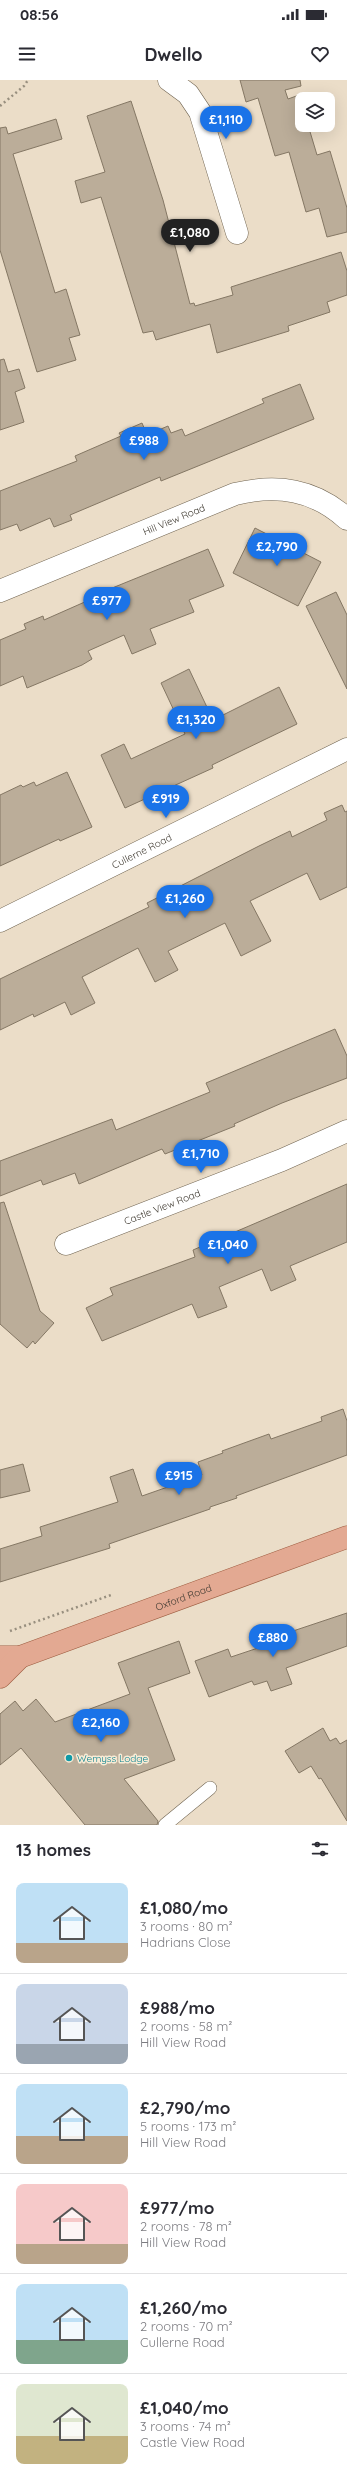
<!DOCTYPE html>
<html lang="en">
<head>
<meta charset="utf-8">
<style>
  :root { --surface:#fff; --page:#f7f7f7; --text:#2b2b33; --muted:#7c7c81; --line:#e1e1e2; --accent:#1a73e8 }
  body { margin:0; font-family:Quicksand,sans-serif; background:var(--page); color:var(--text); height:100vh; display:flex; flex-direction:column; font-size:15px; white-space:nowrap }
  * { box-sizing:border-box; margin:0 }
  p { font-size:13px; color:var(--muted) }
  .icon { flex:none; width:22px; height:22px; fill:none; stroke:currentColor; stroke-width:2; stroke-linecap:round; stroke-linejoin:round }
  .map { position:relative; height:1745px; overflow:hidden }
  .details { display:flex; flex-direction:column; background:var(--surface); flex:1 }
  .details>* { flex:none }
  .buttons { position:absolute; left:295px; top:12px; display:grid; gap:8px }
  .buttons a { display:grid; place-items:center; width:40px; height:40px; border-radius:8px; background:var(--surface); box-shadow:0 4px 16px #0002; font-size:20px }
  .price { position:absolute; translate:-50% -34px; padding:0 9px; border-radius:14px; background:var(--accent); color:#fff; font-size:13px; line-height:26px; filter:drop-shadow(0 1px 2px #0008) }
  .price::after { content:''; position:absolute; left:50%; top:24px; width:12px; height:9px; margin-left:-6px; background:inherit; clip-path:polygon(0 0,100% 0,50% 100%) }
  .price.selected { background:#222; color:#fff }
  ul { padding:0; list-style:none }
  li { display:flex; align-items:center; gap:12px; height:100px; padding:0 16px }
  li+li { border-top:1px solid var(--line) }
  li span { display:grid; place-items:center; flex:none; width:112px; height:80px; border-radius:8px; color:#555 }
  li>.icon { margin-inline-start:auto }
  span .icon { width:48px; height:48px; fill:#fffc; stroke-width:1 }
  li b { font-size:17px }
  h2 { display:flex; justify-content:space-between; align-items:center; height:48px; padding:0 16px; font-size:17px }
  .status { display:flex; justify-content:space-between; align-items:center; height:28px; padding:0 20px; background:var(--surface); direction:ltr }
  .status svg { height:11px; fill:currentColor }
  header { display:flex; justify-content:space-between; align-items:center; height:52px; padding:0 16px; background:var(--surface); font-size:18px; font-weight:700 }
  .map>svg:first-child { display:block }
  .building { fill:#bbad99; stroke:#847764 }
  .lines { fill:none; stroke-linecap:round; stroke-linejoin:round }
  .service-casing { stroke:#706451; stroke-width:14 }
  .minor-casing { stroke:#706451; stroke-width:23 }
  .primary-casing { stroke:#9e5d41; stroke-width:23 }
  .path { stroke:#988f7f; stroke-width:2.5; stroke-dasharray:2 3; stroke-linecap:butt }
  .service { stroke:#fff; stroke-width:13 }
  .minor { stroke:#fff; stroke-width:22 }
  .primary { stroke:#e3a992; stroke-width:22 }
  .culture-dot { fill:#0f9aa8; stroke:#f9ebd5; stroke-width:1.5 }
  .labels { text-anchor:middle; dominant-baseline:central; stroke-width:3; stroke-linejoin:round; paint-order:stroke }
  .street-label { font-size:10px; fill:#403b32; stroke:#f9ebd5 }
  .culture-label { font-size:10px; fill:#0d838f; stroke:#f9ebd5; text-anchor:start }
</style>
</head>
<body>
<div class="status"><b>08:56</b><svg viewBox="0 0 49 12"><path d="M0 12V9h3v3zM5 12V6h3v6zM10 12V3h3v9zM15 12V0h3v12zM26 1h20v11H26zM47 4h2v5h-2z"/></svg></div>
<header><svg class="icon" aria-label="menu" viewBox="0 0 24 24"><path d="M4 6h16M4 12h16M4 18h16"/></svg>Dwello<svg class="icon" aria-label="heart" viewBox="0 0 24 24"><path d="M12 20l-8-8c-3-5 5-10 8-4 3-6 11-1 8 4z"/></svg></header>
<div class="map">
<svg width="347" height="1745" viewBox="0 0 347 1745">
  <rect width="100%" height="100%" fill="#ebddc8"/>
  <g class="building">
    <polygon points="240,0 300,0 301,6 285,10 288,19 302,14 302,45 308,45 317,75 330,71 347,128 347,152 327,157 319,128 306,132 289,72 275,76 258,18 246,22"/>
    <polygon points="131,21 163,120 190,224 194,223 195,226 233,215 231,207 341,172 347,191 347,215 327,222 330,232 288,246 289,251 217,273 210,244 156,260 153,251 143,253 101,117 81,123 75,101 105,92 87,36"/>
    <polygon points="56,39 62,59 13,74 55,213 66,209 80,255 69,258 76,280 37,292 0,170 0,48 6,47 8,54"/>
    <polygon points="4,279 8,292 19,289 25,308 15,312 24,342 0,350 0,280"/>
    <polygon points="300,304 314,339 161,401 160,397 70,435 72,440 54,447 50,438 20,451 17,444 0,450 0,411 77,381 75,376 121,356 119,353 142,343 147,355 168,346 171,353 182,349 185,356 264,323 262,319"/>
    <polygon points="255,448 321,482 298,526 233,493"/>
    <polygon points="208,469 224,506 189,520 194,532 150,549 156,564 132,574 124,555 88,571 92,579 82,585 27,608 23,596 0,606 0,560 26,549 24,544 43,536 44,540 96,517 95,515"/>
    <polygon points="336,512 347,535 347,609 306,526"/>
    <polygon points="189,589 213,640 279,607 297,644 212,685 213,688 125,728 101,675 124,664 131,679 185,654 161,603"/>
    <polygon points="67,692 92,747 60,761 59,759 0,786 0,715 21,705 23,707 34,702 36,706"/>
    <polygon points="342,725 345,732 347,731 347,807 320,820 307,793 250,821 271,861 241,876 225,843 168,871 178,890 155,902 138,868 82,897 95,923 71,935 65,922 34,937 33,934 0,950 0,899 149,827 147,823 259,766 290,751 292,757 327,740 324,733"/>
    <polygon points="335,949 347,976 347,998 282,1023 234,1044 235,1046 165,1074 162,1069 79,1104 75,1093 43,1105 41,1100 0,1116 0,1081 112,1039 116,1050 210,1012 206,1003"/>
    <polygon points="347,1104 347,1162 290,1186 296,1200 271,1211 262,1189 219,1207 227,1227 198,1238 192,1224 102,1261 86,1228 113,1215 110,1208 195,1177 193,1170"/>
    <polygon points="4,1122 40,1231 54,1243 35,1264 33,1261 27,1268 0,1244 0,1123"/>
    <polygon points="343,1329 347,1341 347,1375 236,1416 237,1418 210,1427 210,1429 109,1464 110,1468 0,1502 0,1469 42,1456 40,1447 118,1422 110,1397 133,1389 142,1416 202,1395 198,1382 223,1373 222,1371 269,1354 271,1359 322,1341 321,1337"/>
    <polygon points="23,1384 30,1411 0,1418 0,1390"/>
    <polygon points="347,1533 347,1566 286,1588 292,1604 271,1611 267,1601 254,1605 252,1601 209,1617 195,1581 228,1569 231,1577 279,1561 278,1556"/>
    <polygon points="179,1561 190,1593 148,1608 175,1680 124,1699 158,1741 157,1745 85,1745 21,1668 0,1685 0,1634 15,1621 23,1631 36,1619 55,1642 130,1614 118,1583"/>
    <polygon points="323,1648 330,1661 336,1658 340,1664 347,1660 347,1741 321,1698 319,1699 311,1686 299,1693 285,1671"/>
  </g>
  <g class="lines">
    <defs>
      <polyline id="service" points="165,1745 210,1708"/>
      <g id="minor">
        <polyline points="169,0 188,14 200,32 237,153"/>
        <path id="s1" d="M0,511L235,414C277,404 314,409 347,439"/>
        <path id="s2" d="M0,841L347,669"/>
        <path id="s3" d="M66,1164L282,1080L347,1051"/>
      </g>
      <g id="primary">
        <path id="s4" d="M0,1577H20L347,1457"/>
        <polyline points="0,1597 20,1577"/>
      </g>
    </defs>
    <use href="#service" class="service-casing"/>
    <use href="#minor" class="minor-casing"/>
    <use href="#primary" class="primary-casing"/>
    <g class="path">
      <polyline points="0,26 24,6 28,0"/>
      <polyline points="10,1551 111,1515"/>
    </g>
    <use href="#service" class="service"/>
    <use href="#minor" class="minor"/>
    <use href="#primary" class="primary"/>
  </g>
  <circle class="culture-dot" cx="69" cy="1678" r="4"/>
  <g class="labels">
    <g class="street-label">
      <text stroke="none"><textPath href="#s1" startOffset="188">Hill View Road</textPath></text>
      <text stroke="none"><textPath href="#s2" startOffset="158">Cullerne Road</textPath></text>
      <text stroke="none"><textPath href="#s3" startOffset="103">Castle View Road</textPath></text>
      <text stroke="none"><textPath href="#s4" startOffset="194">Oxford Road</textPath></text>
    </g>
    <g class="culture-label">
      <text x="77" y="1678">Wemyss Lodge</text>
    </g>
  </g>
</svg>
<div class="buttons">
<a><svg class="icon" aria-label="layers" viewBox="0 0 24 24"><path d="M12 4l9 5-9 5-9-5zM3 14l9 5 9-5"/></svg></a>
</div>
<b class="price" style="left:226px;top:60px">£1,110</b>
<b class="price selected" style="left:190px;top:173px">£1,080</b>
<b class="price" style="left:144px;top:381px">£988</b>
<b class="price" style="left:277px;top:487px">£2,790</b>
<b class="price" style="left:107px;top:541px">£977</b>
<b class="price" style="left:196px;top:660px">£1,320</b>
<b class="price" style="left:166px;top:739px">£919</b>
<b class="price" style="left:185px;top:839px">£1,260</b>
<b class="price" style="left:201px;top:1094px">£1,710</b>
<b class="price" style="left:228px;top:1185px">£1,040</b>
<b class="price" style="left:179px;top:1416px">£915</b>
<b class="price" style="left:273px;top:1578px">£880</b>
<b class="price" style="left:101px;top:1663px">£2,160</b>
</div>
<section class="details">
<h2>13 homes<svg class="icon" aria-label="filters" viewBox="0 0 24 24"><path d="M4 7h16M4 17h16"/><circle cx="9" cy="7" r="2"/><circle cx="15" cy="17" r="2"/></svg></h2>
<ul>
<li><span style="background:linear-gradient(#bfe0f5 75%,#b9a48a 0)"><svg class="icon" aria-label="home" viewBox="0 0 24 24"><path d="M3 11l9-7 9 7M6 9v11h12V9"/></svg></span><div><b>£1,080/mo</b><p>3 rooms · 80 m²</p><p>Hadrians Close</p></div></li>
<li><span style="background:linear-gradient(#c9d6e8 75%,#9aa5b1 0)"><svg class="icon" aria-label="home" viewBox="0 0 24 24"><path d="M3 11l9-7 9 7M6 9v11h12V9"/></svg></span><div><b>£988/mo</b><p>2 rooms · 58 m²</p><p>Hill View Road</p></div></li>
<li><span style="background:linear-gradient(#bfe0f5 65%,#b9a48a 0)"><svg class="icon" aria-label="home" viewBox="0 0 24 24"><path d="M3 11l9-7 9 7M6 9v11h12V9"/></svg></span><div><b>£2,790/mo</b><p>5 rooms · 173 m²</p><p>Hill View Road</p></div></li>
<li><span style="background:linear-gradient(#f6c9c9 75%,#b9a48a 0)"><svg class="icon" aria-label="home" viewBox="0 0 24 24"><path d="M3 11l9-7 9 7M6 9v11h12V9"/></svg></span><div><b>£977/mo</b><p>2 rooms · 78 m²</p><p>Hill View Road</p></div></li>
<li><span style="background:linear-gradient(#bfe0f5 70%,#7fa58c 0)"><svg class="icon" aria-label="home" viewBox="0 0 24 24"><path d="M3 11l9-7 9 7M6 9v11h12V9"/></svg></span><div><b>£1,260/mo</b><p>2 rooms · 70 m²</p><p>Cullerne Road</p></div></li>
<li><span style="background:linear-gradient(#dfe7d0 65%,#c2b280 0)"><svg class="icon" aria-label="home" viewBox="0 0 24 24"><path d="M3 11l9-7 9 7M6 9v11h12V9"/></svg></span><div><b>£1,040/mo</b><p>3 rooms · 74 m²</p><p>Castle View Road</p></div></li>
</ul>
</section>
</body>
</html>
